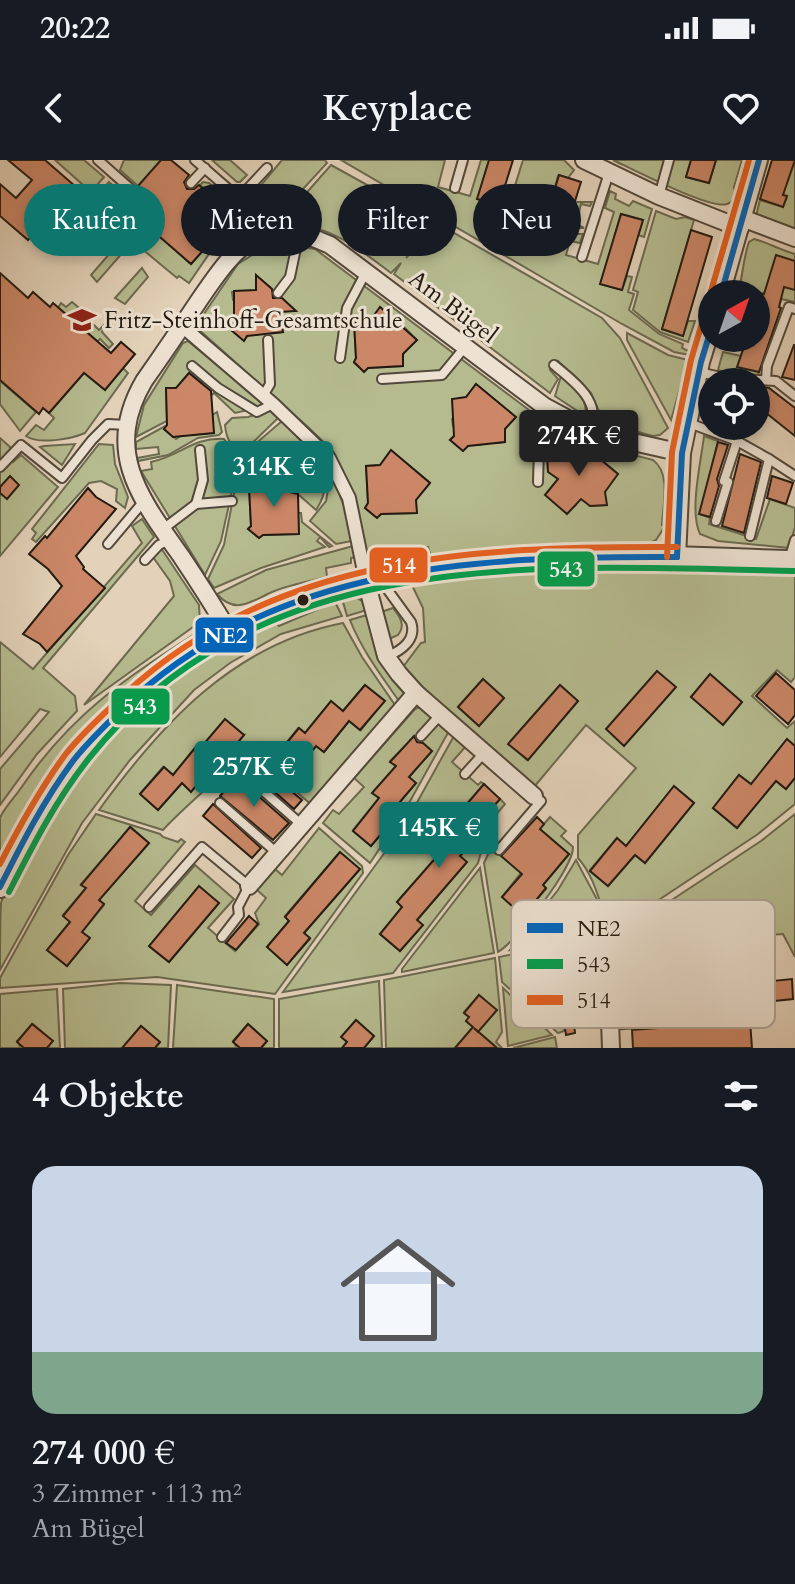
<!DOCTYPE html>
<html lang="de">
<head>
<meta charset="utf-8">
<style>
  :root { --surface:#171b24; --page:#20242c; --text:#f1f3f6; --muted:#9ea1a6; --accent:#0f766e }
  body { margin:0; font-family:Cardo,serif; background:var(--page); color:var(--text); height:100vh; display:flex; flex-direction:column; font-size:30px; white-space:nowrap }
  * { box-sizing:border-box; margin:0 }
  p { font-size:26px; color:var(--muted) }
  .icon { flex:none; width:44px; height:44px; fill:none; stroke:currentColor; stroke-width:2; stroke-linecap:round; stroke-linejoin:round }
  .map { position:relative; height:888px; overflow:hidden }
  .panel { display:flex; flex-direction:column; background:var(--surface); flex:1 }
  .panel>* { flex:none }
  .top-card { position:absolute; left:24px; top:24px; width:748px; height:72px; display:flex; gap:16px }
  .needle { width:52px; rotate:40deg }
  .tools { position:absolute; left:698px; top:120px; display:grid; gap:16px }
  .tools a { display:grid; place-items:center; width:72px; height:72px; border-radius:50%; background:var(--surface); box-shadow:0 4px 12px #0003; font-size:40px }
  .price { position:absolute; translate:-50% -68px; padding:0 18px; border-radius:8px; background:var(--accent); color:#fff; font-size:26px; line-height:52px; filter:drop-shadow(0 2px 4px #0008) }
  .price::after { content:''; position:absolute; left:50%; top:48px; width:24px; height:18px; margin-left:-12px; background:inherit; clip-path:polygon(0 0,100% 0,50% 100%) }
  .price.current { background:#222; color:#fff }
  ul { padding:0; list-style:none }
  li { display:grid; align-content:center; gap:16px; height:424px; padding:0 32px }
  li span { display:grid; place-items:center; height:248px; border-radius:24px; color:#555 }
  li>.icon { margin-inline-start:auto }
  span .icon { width:144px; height:144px; fill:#fffc; stroke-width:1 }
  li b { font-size:34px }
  h2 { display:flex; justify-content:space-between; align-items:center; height:96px; padding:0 32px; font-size:34px }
  .chip { padding:0 28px; border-radius:36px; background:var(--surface); box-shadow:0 4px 12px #0003; font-size:28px; line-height:72px }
  .chip.current { background:var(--accent); color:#fff }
  .status { display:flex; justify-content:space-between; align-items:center; height:56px; padding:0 40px; background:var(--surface); direction:ltr }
  .status svg { height:22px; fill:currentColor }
  header { display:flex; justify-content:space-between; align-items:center; height:104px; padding:0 32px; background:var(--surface); font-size:36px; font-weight:800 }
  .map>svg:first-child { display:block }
  .green { fill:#b5bb8f; stroke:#6c6a50; stroke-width:2; fill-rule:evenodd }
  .building { fill:#cb8767; stroke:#221a11; stroke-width:2 }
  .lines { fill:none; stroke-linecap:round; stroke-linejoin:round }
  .service-casing { stroke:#52483b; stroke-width:12 }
  .pedestrian-casing { stroke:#52483b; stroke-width:16 }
  .minor-casing { stroke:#52483b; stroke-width:20 }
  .tertiary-casing { stroke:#52483b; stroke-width:24 }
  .service { stroke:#ede2d2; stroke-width:8 }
  .pedestrian { stroke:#ede2d2; stroke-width:12 }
  .minor { stroke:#ede2d2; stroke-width:16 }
  .tertiary { stroke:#ede2d2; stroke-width:20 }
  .bus-1-casing { stroke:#ede2d2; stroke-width:12 }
  .bus-2-casing { stroke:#ede2d2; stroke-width:12 }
  .bus-3-casing { stroke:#ede2d2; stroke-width:12 }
  .bus-1 { stroke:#0065bd; stroke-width:6 }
  .bus-2 { stroke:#029f4e; stroke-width:6 }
  .bus-3 { stroke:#e86121; stroke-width:6 }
  .bus-dot { fill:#221a11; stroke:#ede2d2; stroke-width:3 }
  .labels { text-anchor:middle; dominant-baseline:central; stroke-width:6; stroke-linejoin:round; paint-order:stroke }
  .street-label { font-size:24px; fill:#221a11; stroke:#ede2d2 }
  .poi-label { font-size:24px; fill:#221a11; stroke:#ede2d2; text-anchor:start }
  .key { fill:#ede2d2; stroke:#b0a698; stroke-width:2 }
  .key-label { font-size:22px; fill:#221a11 }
  .line-badge { stroke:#ede2d2; stroke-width:3 }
  .badge-label { font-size:22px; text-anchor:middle; font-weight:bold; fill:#fff }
</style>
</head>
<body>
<div class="status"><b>20:22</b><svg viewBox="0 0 49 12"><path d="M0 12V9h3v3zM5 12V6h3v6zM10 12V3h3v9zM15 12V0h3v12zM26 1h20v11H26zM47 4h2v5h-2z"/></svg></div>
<header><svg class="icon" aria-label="back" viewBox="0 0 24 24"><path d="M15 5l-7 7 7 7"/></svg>Keyplace<svg class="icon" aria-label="heart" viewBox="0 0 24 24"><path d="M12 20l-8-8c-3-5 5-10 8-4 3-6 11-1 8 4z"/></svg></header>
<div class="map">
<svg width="795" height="888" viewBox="0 0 795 888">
  <rect width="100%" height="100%" fill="#e3d2b9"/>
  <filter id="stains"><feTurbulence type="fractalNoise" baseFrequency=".0025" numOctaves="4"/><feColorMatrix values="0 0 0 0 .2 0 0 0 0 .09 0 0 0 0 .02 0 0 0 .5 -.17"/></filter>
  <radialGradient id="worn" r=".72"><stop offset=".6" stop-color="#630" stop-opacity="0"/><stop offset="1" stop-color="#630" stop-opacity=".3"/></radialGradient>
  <g class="green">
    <polygon points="55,0 84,0 104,17 91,32"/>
    <polygon points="124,0 161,0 138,26 120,10"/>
    <polygon points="212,0 230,0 247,15 240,22 237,22"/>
    <polygon points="282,0 325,0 327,3 281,53 271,55 253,35"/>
    <polygon points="341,0 445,0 438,27 470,36 481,0 489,0 478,38 499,45 504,30 513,32 523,0 564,0 574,10 568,18 558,16 539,82 560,89 565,74 583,74 580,83 570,81 566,95 598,104 614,52 605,48 610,31 616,34 615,39 629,46 633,41 652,49 644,77 638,75 643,60 621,54 601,124 622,130 627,116 632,117 628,132 634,134 629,150 659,174 683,184 682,188 688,191 692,189 690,195 674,192 622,164"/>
    <path d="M613,0H691L686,17L709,23L716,0H742L734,27L736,36C733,40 733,42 727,44C711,50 632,9 613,0Z"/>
    <polygon points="795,0 795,73 755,60 760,40 783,47 787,37 782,34"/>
    <path d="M331,5L425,57L418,82L406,98L419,84L428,58L602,158L620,178L668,268L660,275L653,276L604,263L591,233L558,201L550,210L558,219L550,233L394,114L401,103L391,113C356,86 330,66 285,62L286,56Z"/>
    <path d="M109,22L128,38L122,44L191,104L234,56L200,25L203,22L209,23C224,35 249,49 253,68L241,67L211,91L189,123L179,116L177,118L106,59L104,61L86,47Z"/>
    <polygon points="574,42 592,42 590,46 581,44 576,64 584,68 567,68"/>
    <polygon points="656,51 676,59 685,57 694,60 662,169 683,176 688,161 695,161 688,182 660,172 633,150 638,132 633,130"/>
    <polygon points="91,69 118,92 124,91 97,122 91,115 111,92 88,72"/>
    <path d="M754,79C769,83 780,90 795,94V142L781,139L758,215H734L718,210L723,192L741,196L745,183L727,178H756V134H738C743,115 743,99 749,82Z"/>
    <path d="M280,84L315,89L529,250C569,274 608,289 653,300C671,313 663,345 662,365L665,366L656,380L646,385L540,386L432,400L428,387L367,400L354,337L333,291L309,268L197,168V164L238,104L260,90ZM260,119L270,127L268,130L291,147L280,152L282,172C277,173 256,175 250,173L244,180L231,170L236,159L234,158L236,140H233L232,132L251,131L256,134V123ZM380,147L392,157L401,170L404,167L417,180L411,185L403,186V206L368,208L364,211L354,203L356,198L354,162H372ZM476,224L515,257L505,264V282L498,283L497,280L479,285L471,283L463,291L450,280L458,272V266H453L452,259L457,258ZM577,280L618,314L603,323L606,345L590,346L585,339L575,340L576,345L567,353L556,316ZM391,291L430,323L425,329L422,328L415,332L416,353L381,354L377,358L365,348L368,343L366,306L385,305Z"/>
    <polygon points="142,108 148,117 125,144 115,138"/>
    <polygon points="72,142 78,147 74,153 89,167 93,164 99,170 105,164 102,172 113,184 109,188 100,179 97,182 58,148 61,143 66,147"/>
    <polygon points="627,173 668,195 688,200 671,260 627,180"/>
    <polygon points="188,181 266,246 235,253 214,233 211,236 200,227 203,223 190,212 185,218 187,232 166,229 167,261 136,277 144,245 183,183"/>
    <path d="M97,197L123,208L128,213L85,273C71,279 39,285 26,276L36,265L44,270L54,258L49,253Z"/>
    <path d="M561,216C573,227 589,238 585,256L555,236Z"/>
    <polygon points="0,221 36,252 20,271 0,244"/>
    <path d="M270,250L278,258L243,292C231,290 226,277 225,265L232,258L248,257Z"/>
    <polygon points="217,252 222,272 219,275 198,278 168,295 138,301 137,298 159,294 158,287 136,289 136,282 167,265 164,269 176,279"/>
    <path d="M282,261L322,299L329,311C322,327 328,332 316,350L299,335L296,337L274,313L267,328H249L251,366L248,369L259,378L263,375L298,374V353H301L302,362L332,386L329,387L320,377L317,381L325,387L261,408L214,428L208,419L224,385L237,318L245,298L254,285Z"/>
    <path d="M704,276L718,281L700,354L710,358L709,364L756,379L770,339L795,348V367L789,388L718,381L700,374C689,351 701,302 704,276Z"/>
    <polygon points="0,278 11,288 5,296 13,302 21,295 58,327 0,396"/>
    <path d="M224,279L239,299L221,381L205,415L141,311L152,309L151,302C180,296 193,277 224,279Z"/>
    <polygon points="75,284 62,305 40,287 44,286"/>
    <polygon points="99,284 113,285 115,304 128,337 125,348 116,341 117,329 101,321 89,323 36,382 32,379 36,373 32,369"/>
    <polygon points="331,313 345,349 352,381 336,384 310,361 326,341"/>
    <polygon points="142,359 154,377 43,508 75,536 77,551 37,594 0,645 0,609 49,552 40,549 0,597 0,482 33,509 142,383 132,366"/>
    <path d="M353,386L355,397L351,398V403L326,408L327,417C310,421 288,425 272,432C253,440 236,456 217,434L266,410Z"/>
    <polygon points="161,388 199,445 200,462 84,545 174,436 170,421 153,397"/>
    <path d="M561,408L795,410V517L791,522L777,510L752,536L787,568L795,561V586L787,580L763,610L786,629L795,618V644L758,674L615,769L610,770C600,747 596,718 578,698V675L636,608L586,565L534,627L418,525L403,507L421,483L425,482L423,448L410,421L480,410ZM711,515L742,542L723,564L691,537ZM483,519L504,538L479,566L458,547ZM560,525L578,541L527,600L509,583ZM739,615L764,635L737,668L713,648ZM674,627L694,643L645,703L635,695L608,726L590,710L617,678L626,686Z"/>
    <polygon points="350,434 362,441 367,450 347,456 341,435"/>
    <path d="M335,442L342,456L281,474L230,503L194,530L130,600L82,663L0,810C0,792 0,760 1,743C7,723 22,702 32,683C89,580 164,503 276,463L279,466Z"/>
    <path d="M393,448C400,457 406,465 398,475L387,480L381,452Z"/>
    <path d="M367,455L405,532L401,544C383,518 362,491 350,460Z"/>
    <path d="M343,463L362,497L397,548L312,645L241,586L227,602L230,605C209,628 184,647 163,670L99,650C162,563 234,484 343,463ZM365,525L384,541L361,570L349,561L324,592L316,586L294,613L275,597L298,568L305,573L343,551ZM244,575L222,601L219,598L191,631L182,623L158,650L140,634L163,607L173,615L199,583L203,585Z"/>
    <path d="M201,470L199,477L80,580L45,626L0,708C0,694 0,672 0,658C4,648 15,637 21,628C72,553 127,517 201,470Z"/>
    <path d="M420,547L425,549L449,571L404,652L370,703L323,663L333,650L339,654L364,627L354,618L415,549ZM415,576L432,591L409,617L416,623L393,650L398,654L371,686L353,670L379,638L373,632L396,606L390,601Z"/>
    <polygon points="455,574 467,585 452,602 478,625 481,622 484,624 461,650 465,654 442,680 447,685 397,742 403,747 380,774 400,791 422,765 417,760 466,703 460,696 482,670 477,665 500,639 505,644 489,663 478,703 393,813 283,832 404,666"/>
    <path d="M96,654L160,674L163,677L178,682L181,679L185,682L135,741L151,755L195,705L234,739L208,768L235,791L259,764L255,753L266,738L257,730L275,709L282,715L319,668L362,706L363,713L275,834L157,817L0,828V818L68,695ZM131,667L149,683L99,740L104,745L82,772L89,779L67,806L47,790L70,762L63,755L86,728L81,724ZM339,693L359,710L304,773L310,779L287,804L267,787L289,761L285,756ZM199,727L219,743L169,802L150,787Z"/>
    <polygon points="795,654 795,797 783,774 620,786 618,778 634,765 761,681"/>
    <path d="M550,657L566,671L561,676L573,687C574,707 516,782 498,792L484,703L491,688L510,703ZM549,677L569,694L543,725L546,729L523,755L502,737Z"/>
    <polygon points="576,700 600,745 605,771 510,790 558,730"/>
    <polygon points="480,708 494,793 402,812 402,809"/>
    <polygon points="602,776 606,807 598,809 597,805 556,809 564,871 558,873 502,822 499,797"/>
    <polygon points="495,798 502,872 496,882 502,888 492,888 494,885 476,870 496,851 479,835 464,852 469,857 466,861 473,867 455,888 386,888 384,820"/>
    <polygon points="379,821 382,888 364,888 374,876 356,860 342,877 347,882 344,886 346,888 279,888 279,839"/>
    <polygon points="120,823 171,825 168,888 155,888 160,882 141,866 126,884 130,888 65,888 63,829"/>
    <polygon points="177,825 274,839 274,888 261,888 267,881 248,864 233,881 237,888 173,888"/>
    <polygon points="503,828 552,875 508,886"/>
    <polygon points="57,829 60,888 47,888 52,881 33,864 17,881 21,888 0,888 0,834"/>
    <polygon points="555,877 557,888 513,888"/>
  </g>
  <g class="building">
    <polygon points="8,0 45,0 75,26 28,80 0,56 0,24 16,38 32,20"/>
    <polygon points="161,0 171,0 189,15 184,22 187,29 194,29 199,25 234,56 191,104 122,44 129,36 134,38 139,35 138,26"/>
    <polygon points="489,0 513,0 499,45 477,39"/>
    <polygon points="691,0 716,0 709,23 686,17"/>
    <polygon points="772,0 795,0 783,35 787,36 783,47 760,39"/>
    <polygon points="559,15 581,22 560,89 539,82"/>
    <polygon points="621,54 643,60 622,130 600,124"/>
    <polygon points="691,70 712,77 683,176 662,169"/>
    <polygon points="776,95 795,101 795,130 784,127 779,147 781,148 759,212 737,207 747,178 756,178 756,147 760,133 764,134"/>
    <polygon points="0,113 28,138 33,132 50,147 53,143 111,193 121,182 135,194 105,230 84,213 49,253 43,248 39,254 0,220"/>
    <polygon points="256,115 272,129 273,138 282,138 296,151 280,152 283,172 247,176 244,181 231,170 234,167 234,131 256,130"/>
    <polygon points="380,147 417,180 403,194 403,206 368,208 364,212 354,202 356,198 354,162 369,162"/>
    <polygon points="794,185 795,185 795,220 782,217"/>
    <polygon points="189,213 211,231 214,273 173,277 164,269 167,265 166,228 176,228"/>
    <polygon points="476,224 516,257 505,269 505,282 468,286 463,291 450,280 454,276 452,239 466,237"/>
    <polygon points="763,227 769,228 795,248 795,276 756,245 756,236"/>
    <polygon points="577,280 618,314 605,332 607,345 590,346 581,339 567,354 545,335 558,319 548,312 547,296 565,294"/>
    <polygon points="718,282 728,285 717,319 719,326 710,357 699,354"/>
    <polygon points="391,290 430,323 416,340 417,353 381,354 377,358 365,348 368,343 366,306 380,305"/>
    <polygon points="740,294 761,302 744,373 722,366"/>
    <polygon points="274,313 288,324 289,332 298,334 299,374 263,375 259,378 248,369 251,366 249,327 263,328"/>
    <polygon points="10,316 19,325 7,339 0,333 0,327"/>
    <polygon points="772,316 793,323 786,344 767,338"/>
    <polygon points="88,328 96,337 116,349 76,396 84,407 83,409 105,428 47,492 40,484 23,474 62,426 48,409 29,394 45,376 47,378"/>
    <polygon points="657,511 676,527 624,586 606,569"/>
    <polygon points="776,513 795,530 795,555 788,564 756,536"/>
    <polygon points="710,514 742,542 723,565 691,537"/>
    <polygon points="483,519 504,538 479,566 458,547"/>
    <polygon points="365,525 385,541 360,570 349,561 324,592 316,586 284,625 302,640 294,649 250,610 244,608 253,598 266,608 299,568 305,573 331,541 343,551"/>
    <polygon points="560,525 578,541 528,600 508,584"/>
    <polygon points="225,559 244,575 222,602 219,598 191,632 182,623 158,650 140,634 164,607 173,615 199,583 203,585"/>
    <polygon points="414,576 417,582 423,583 432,591 409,617 416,623 393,650 398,654 371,686 353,671 379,638 372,633 396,606 390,602"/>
    <polygon points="787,579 795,586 795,618 786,629 776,621 737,668 713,648 739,615 751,624"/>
    <polygon points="238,615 240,620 289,663 273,680 220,636"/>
    <polygon points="484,624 500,639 477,665 483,670 460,696 467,702 417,760 423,765 400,791 380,774 402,747 397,742 447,685 442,680 465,654 461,651"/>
    <polygon points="674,626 694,643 645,703 635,695 608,726 590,711 617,678 626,686"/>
    <polygon points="213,644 261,688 252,698 203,656"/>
    <polygon points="537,657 544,664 540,669 569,694 543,725 546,728 523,756 502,737 522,714 501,696"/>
    <polygon points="130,667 149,683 99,740 104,744 82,772 90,778 67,806 47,790 70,762 63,756 86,728 81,725"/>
    <polygon points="340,692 360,709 304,773 310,778 287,805 267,787 289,761 285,757"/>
    <polygon points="199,726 219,743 169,802 149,786"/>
    <polygon points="249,756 258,764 236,790 226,783"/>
    <polygon points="758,781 759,793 772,793 773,821 792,819 793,839 765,842 762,810 714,812 711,785"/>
    <polygon points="568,807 575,873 566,875 556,809"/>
    <polygon points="479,835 497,850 478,872 474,868 497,888 455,888 473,867 466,861 469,857 464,853"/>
    <polygon points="356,860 374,876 364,888 342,888 347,882 341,877"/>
    <polygon points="750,861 752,888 633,888 632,870"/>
    <polygon points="32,864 53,881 47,888 24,888 17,882"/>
    <polygon points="248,864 267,881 261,888 240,888 233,882"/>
    <polygon points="141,866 160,882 155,888 122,888"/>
  </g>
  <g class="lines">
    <defs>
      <g id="service">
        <polyline points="98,0 133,31"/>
        <polyline points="195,0 256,53 265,75"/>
        <polyline points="191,23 205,8"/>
        <polyline points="455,28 463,0"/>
        <polyline points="659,36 669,0"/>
        <polyline points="239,38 267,8"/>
        <polyline points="582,97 609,13"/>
        <polyline points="278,133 290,117 299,74"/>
        <polyline points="340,198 347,148 366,112"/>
        <path d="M554,205C575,222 601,241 591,270"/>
        <polyline points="192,206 218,228 257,252 273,244"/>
        <polyline points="699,212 725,218 776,221 795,236"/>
        <polyline points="382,219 442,215 465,187"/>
        <polyline points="766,220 767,206 789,147 795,149"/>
        <polyline points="263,236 270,224 268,180"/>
        <polyline points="689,263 737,281 724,321 728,322 716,361"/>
        <polyline points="737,281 769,299 750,376"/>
        <polyline points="769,299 795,316"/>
        <polyline points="0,307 21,285 62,318 92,280 108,264 127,265"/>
        <polyline points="538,322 539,288 557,253"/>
        <polyline points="294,327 309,294 317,284"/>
        <polyline points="196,344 203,320 200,290"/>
        <polyline points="163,369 196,344 232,341"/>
        <polyline points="108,384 144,341"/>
        <polyline points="145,400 159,385 169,380"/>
        <polyline points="789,400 795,380"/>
        <path d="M379,418L411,462C417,479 402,491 387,496"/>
        <polyline points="421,576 441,554"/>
        <polyline points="465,614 484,593"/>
        <polyline points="245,615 302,665"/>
        <polyline points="220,643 277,693"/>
        <polyline points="499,690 541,641 534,636"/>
        <polyline points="149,747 202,687 249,726 238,747 239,755 222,777"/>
        <polyline points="608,808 610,861"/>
      </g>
      <polyline id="pedestrian" points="182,166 273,244 329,298 349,338 366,421"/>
      <g id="minor">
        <polyline points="584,0 659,36 740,68"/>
        <polyline points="742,58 795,78"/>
        <polyline points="721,134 759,0"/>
        <polyline points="677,397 682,293 701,202 712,166"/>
        <polyline points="366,421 386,496 399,514 416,533 534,636"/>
        <path d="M228,470C213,445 197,420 181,396C140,338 103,291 144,221C163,194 182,166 200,139C237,85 261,52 330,85L544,246L583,267L611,277L682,293"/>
        <polyline points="249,726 416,533"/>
        <polyline points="611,888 610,861 708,854 739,839"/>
      </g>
      <path id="tertiary" d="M0,727C25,678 50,630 85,587C208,435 392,401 577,396C649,394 722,400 795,401"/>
    </defs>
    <use href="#service" class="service-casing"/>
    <use href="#pedestrian" class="pedestrian-casing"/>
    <use href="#minor" class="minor-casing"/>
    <use href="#tertiary" class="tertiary-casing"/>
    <use href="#service" class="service"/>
    <use href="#pedestrian" class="pedestrian"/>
    <use href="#minor" class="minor"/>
    <use href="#tertiary" class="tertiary"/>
    <defs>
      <g id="bus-1">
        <polyline points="721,134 759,0"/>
        <polyline points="677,397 682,293 701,202 712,166"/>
        <path d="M0,727C22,683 44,640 73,601C87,583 103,568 119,552C270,403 478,396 677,397"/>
      </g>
      <path id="bus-2" d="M9,732C33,685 57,638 90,597C263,381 548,406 795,411"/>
      <g id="bus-3">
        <polyline points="711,131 749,0"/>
        <polyline points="667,397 672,292 691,200 702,163"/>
        <path d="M0,704C19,667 40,629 65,595C79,577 95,562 111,547C265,394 473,386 677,387"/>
      </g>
    </defs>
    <use href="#bus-1" class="bus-1-casing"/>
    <use href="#bus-2" class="bus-2-casing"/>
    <use href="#bus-3" class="bus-3-casing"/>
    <use href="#bus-1" class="bus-1"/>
    <use href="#bus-2" class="bus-2"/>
    <use href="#bus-3" class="bus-3"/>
  </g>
  <defs>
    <symbol id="school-bare" viewBox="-9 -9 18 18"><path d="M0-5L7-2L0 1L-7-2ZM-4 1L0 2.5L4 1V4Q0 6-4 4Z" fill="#8f2418" stroke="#ede2d2" stroke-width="2.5" paint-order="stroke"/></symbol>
  </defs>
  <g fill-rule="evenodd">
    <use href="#school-bare" x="62" y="140" width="40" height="40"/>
  </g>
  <circle class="bus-dot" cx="303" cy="440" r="7"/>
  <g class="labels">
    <g class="street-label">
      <text transform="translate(453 147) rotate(37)">Am Bügel</text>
    </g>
    <g class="poi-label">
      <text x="104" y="160">Fritz-Steinhoff-Gesamtschule</text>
    </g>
  </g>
  <rect x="511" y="740" width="264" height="128" rx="12" class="key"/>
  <rect x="527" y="763" width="36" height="10" fill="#0065bd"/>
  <rect x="527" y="799" width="36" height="10" fill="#029f4e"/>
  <rect x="527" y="835" width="36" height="10" fill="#e86121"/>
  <g class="key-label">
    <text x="577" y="776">NE2</text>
    <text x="577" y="812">543</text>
    <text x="577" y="848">514</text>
  </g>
  <g class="line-badge">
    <rect x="368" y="386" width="61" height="38" rx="8" fill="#e86121"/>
    <rect x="536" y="390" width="60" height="38" rx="8" fill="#029f4e"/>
    <rect x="194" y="456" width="61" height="38" rx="8" fill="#0065bd"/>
    <rect x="110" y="527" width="61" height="39" rx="8" fill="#029f4e"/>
  </g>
  <g class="badge-label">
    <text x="399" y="413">514</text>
    <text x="566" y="417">543</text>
    <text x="225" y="483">NE2</text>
    <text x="140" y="554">543</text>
  </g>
  <rect width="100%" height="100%" filter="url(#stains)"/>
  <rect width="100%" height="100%" fill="url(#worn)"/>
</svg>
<div class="tools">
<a><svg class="needle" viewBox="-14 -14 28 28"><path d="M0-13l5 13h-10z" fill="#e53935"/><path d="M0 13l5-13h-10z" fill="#9ea1a6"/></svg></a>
<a><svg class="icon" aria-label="locate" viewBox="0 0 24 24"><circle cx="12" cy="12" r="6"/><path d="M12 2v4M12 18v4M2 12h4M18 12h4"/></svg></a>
</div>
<b class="price current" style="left:579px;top:318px">274K €</b>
<b class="price" style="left:274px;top:349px">314K €</b>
<b class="price" style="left:254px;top:649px">257K €</b>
<b class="price" style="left:439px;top:710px">145K €</b>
<div class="top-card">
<a class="chip current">Kaufen</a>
<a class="chip">Mieten</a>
<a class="chip">Filter</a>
<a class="chip">Neu</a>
</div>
</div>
<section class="panel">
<h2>4 Objekte<svg class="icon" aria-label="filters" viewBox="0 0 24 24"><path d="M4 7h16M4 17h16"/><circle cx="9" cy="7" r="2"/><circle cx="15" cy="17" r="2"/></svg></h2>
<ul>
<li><span style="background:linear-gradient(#c9d6e8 75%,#7fa58c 0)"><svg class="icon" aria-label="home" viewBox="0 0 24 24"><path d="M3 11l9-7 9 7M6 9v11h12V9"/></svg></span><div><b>274 000 €</b><p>3 Zimmer · 113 m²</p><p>Am Bügel</p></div></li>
</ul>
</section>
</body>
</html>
